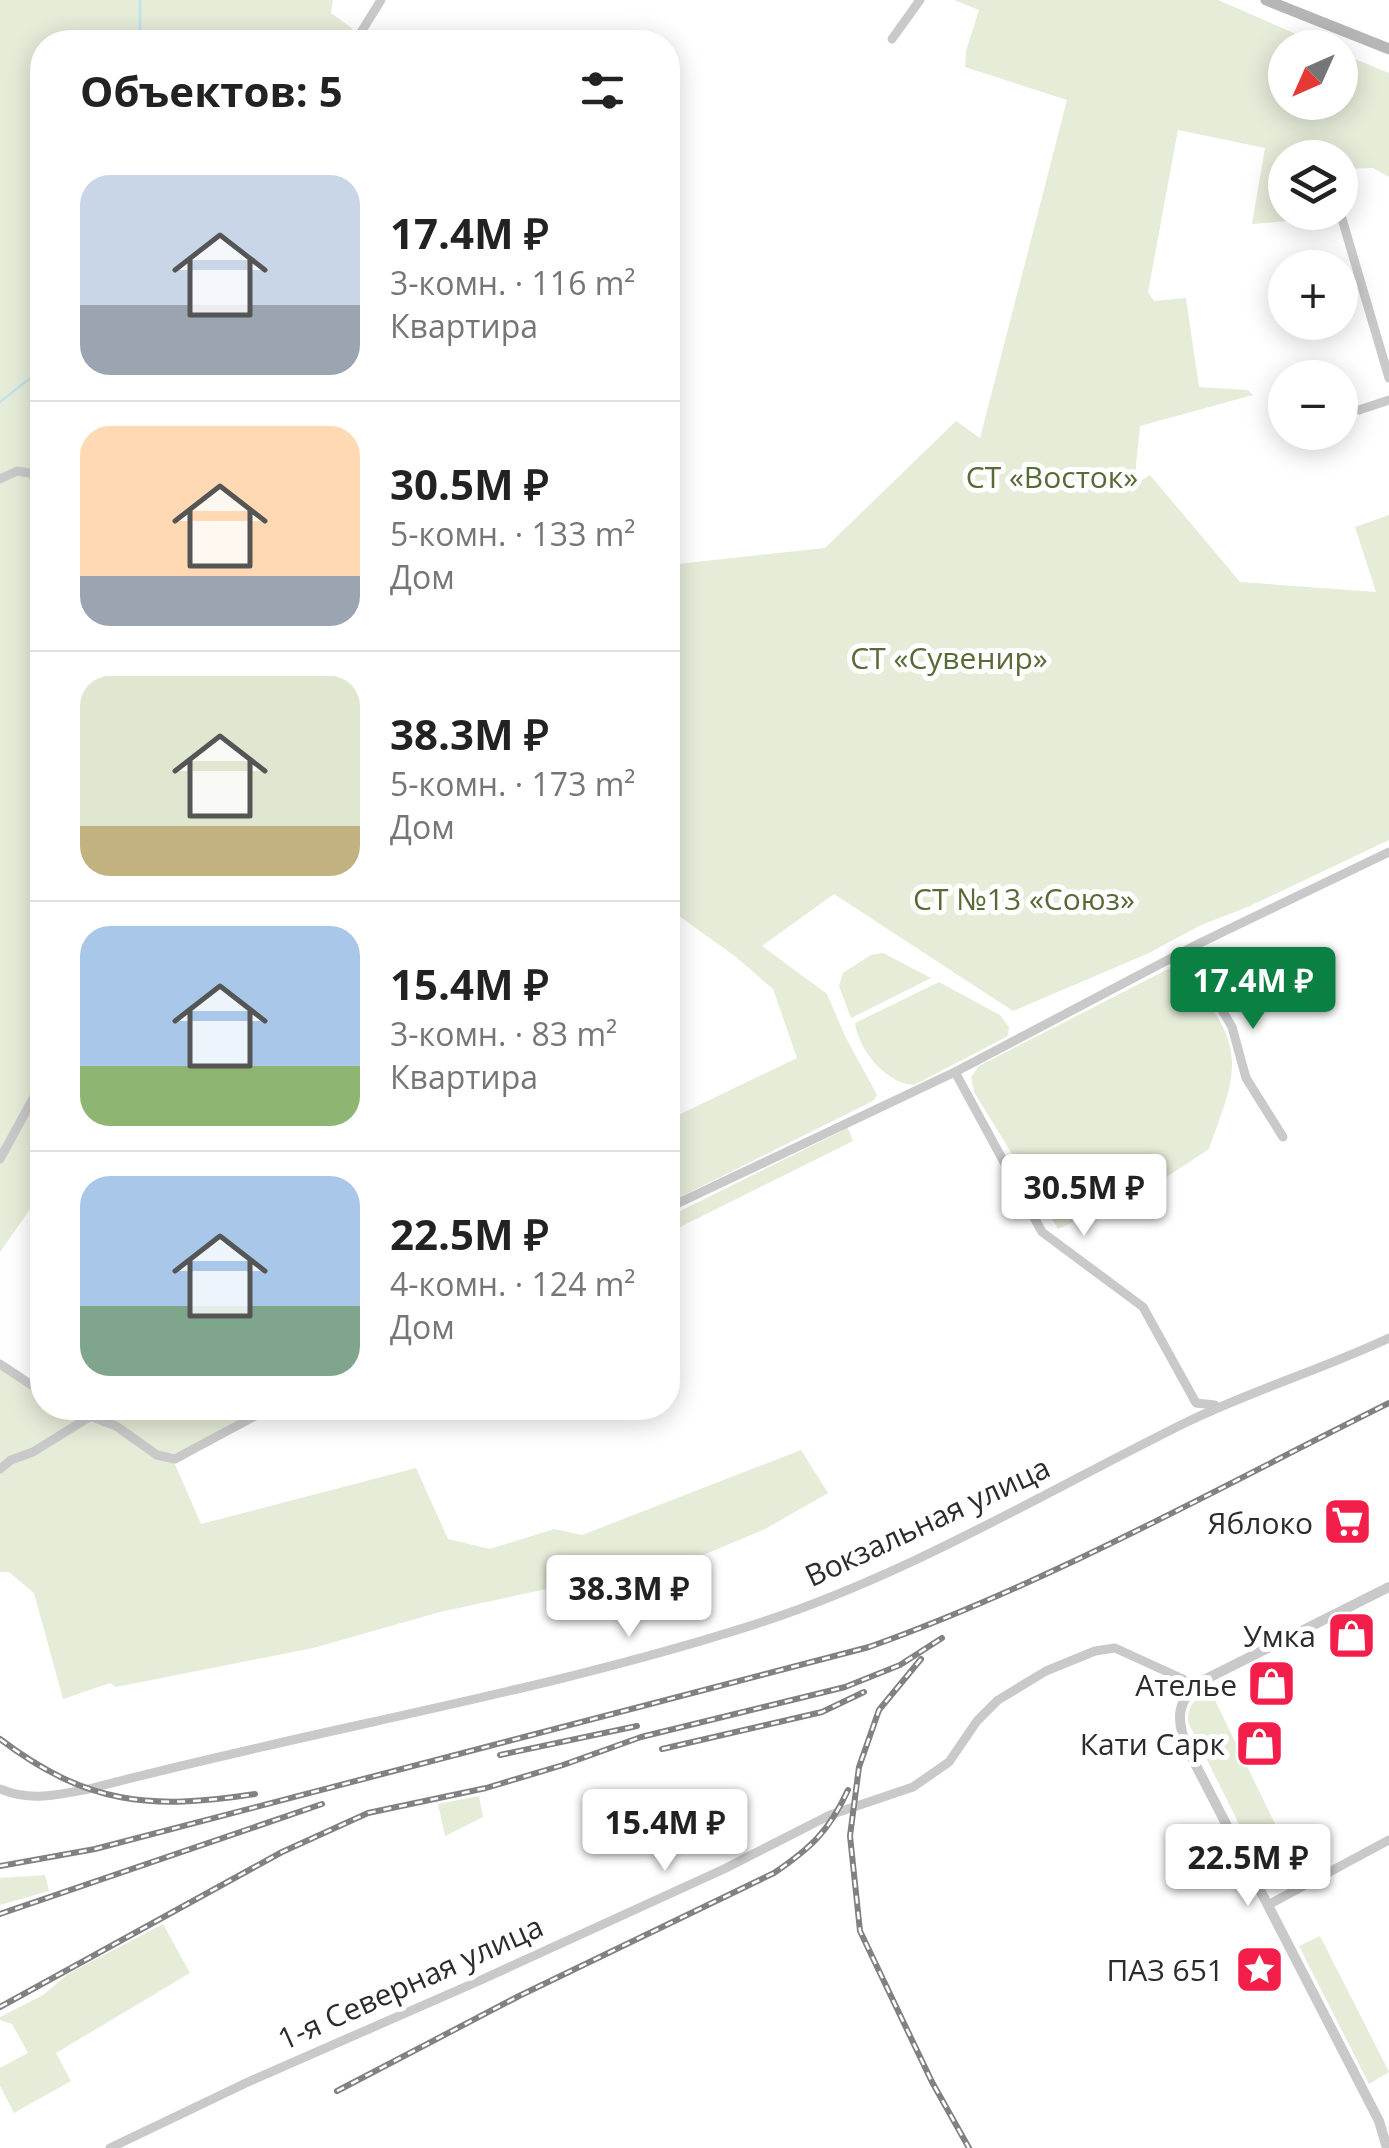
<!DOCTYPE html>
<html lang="ru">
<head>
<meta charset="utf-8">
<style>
  :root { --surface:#fff; --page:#f2f2f2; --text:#222; --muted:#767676; --line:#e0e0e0; --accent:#0b8043 }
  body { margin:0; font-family:"Open Sans",sans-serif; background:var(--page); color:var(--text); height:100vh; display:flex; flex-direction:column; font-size:38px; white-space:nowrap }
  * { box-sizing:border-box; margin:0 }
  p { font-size:32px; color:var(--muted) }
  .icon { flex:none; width:55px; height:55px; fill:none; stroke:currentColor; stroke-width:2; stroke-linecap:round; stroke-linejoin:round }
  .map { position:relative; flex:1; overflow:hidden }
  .details { position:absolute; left:30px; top:30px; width:650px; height:1390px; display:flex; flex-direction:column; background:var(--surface); border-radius:40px; box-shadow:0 5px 25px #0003 }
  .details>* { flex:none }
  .needle { width:65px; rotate:225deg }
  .controls { position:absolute; left:1268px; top:30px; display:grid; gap:20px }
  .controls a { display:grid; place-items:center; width:90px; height:90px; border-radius:50%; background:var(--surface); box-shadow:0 5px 25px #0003; font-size:50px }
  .price { position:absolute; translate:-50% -85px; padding:0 22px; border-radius:10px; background:#fff; color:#222; font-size:32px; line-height:65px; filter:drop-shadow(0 2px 5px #0008) }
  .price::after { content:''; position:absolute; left:50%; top:60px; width:30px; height:22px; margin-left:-15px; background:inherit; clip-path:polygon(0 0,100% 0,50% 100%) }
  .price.selected { background:var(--accent); color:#fff }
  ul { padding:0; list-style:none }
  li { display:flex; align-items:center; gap:30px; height:250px; padding:0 50px }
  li+li { border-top:2px solid var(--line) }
  li span { display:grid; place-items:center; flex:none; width:280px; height:200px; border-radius:30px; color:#555 }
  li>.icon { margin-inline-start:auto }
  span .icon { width:120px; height:120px; fill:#fffc; stroke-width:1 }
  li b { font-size:42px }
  h2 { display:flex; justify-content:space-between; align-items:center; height:120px; padding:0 50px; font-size:42px }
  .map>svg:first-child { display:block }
  .green { fill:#e5ecd8 }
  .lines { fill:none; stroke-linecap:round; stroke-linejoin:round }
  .stream { stroke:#c2e2ee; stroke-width:2.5 }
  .minor { stroke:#c9c9c9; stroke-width:9 }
  .tertiary { stroke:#c9c9c9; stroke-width:10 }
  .secondary { stroke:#b6b6b6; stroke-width:11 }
  .rail-casing { stroke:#818181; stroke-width:6 }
  .rail { stroke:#fff; stroke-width:2.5; stroke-dasharray:8; stroke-linecap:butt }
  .labels { text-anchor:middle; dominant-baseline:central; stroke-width:10; stroke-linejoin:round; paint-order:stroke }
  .park-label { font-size:30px; fill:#566b36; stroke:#fff }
  .street-label { font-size:30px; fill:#2c2c2c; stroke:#fff }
  .poi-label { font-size:30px; fill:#2c2c2c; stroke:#fff; text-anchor:end }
</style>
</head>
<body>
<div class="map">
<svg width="1389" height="2148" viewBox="0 0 1389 2148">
  <rect width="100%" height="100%" fill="#fff"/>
  <g class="green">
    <polygon points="0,0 333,0 331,13 353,29 346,42 42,42 42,1192 0,1252"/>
    <polygon points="954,0 1218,0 1326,47 1285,48 1285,102 1340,102 1340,53 1389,73 1389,177 1373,168 1343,169 1343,207 1340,209 1340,158 1285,158 1285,212 1332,213 1311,219 1252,224 1265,148 1178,130 1148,292 1154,301 1186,298 1199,387 1248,390 1253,395 1140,426 1134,485 1150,475 1240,582 1376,592 1355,527 1389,515 1389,840 1250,906 1199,926 1149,953 1013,1011 834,894 762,946 827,994 845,1036 877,1095 873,1101 668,1203 668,1120 797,1058 773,989 736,957 668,908 668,565 825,548 956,421 980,438 1067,100 965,67 966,51 979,10"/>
    <polygon points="883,953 931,978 851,1018 839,986 843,973 871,955"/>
    <path d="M1174,966C1200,989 1233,1027 1232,1065C1232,1092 1217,1124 1209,1149L1156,1184L1058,1229L974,1092L971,1077L979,1066Z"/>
    <path d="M939,982L1000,1015L1009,1027L1008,1036L914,1085C886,1084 858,1049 855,1023Z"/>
    <polygon points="848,1128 853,1141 668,1233 668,1217"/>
    <polygon points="0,1359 42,1387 42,1408 277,1408 174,1462 201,1524 416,1468 448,1539 490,1549 554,1529 582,1535 801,1450 828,1493 765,1529 663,1572 625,1575 542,1590 440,1612 313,1648 116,1687 110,1683 63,1699 34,1593 9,1572 0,1572"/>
    <path d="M1210,1690L1280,1834L1253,1848L1266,1878L1188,1722C1188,1704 1195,1699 1210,1690Z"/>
    <polygon points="479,1796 483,1817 445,1836 438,1804"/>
    <polygon points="45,1875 49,1891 0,1905 0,1878"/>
    <polygon points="163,1924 190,1973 56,2053 71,2081 14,2113 0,2086 0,2068 28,2053 12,2024 0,2020 0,2017 43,1995 68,1974"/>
    <polygon points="1320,1936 1389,2072 1369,2084 1299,1946"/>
  </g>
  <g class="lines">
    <g class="stream">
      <polyline points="140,42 140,0"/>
      <polyline points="0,402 42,369"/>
    </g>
    <g class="minor">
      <polyline points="892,39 920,0"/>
      <polyline points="355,42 381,0"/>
      <polyline points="1340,212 1389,378"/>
      <polyline points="1291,373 1298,378"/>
      <polyline points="1340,405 1359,410 1389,400"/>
      <polyline points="0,479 17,471 42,475"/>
      <polyline points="1187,950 1232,1027 1246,1078 1283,1137"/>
      <polyline points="955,1072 1042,1232 1143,1307 1196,1403 1215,1405"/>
      <polyline points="0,1159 42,1082"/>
      <polyline points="668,1208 955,1072 1200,943 1389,852"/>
      <polyline points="0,1364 42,1392"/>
      <polyline points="69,1408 116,1426 157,1455 175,1459 270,1408"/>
      <polyline points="0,1469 11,1460 33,1452 104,1408"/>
      <path d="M0,1789C31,1802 57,1795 89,1789C310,1730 538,1694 756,1624C908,1575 1045,1492 1187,1422C1253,1390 1323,1369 1389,1338"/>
      <polyline points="1268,1905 1389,1840"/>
      <polyline points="110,2148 248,2082 481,1980 724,1869 830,1815 913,1787 949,1762 977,1721 998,1700 1046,1671 1095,1651 1115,1648 1196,1685"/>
    </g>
    <path class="tertiary" d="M1387,2148L1379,2121L1188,1750C1176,1721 1175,1701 1202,1681L1389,1587"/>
    <polyline class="secondary" points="1266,0 1389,49"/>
    <defs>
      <g id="rail">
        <polyline points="921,1659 879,1710 859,1767 850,1836 860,1931 932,2082 969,2148"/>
        <path d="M0,1739C87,1805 151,1810 255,1794"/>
        <polyline points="662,1749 822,1712 864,1692"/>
        <polyline points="500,1755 637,1726"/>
        <path d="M0,1866L95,1849L869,1647C1049,1583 1218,1488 1389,1403"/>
        <polyline points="0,1914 322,1804"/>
        <polyline points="0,2007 282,1852 368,1813 486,1788 563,1765 641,1737 845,1687 900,1665 942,1638"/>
        <path d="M337,2091L519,1996L774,1873C811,1848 829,1831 848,1790"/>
      </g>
    </defs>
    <use href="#rail" class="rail-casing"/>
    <use href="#rail" class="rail"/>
  </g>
  <defs>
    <symbol id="supermarket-square" viewBox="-11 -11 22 22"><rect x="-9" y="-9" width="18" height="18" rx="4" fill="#f31e4a" stroke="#fff"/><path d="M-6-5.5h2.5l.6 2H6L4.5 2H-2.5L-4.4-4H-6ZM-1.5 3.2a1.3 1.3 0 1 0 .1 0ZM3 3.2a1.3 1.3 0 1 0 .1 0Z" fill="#fff"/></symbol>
    <symbol id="shop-square" viewBox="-11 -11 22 22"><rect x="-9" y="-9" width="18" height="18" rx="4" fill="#f31e4a" stroke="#fff"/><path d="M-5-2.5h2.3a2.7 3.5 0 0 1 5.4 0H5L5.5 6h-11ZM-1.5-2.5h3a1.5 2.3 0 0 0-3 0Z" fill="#fff"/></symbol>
    <symbol id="sight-square" viewBox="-11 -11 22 22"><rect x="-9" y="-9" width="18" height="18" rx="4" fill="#f31e4a" stroke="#fff"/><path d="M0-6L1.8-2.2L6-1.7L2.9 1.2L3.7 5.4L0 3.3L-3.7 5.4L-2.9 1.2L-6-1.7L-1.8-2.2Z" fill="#fff"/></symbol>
  </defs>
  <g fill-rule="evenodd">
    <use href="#supermarket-square" x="1320" y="1494" width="55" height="55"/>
    <use href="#shop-square" x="1324" y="1608" width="55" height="55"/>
    <use href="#shop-square" x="1244" y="1656" width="55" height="55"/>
    <use href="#shop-square" x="1232" y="1716" width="55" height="55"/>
    <use href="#sight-square" x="1232" y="1942" width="55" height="55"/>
  </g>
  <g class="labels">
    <g class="park-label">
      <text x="1052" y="476">СТ «Восток»</text>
      <text x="949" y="657">СТ «Сувенир»</text>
      <text x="1024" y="898">СТ №13 «Союз»</text>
    </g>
    <g class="street-label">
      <text transform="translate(927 1521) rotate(-25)">Вокзальная улица</text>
      <text transform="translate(410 1982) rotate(-24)">1-я Северная улица</text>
    </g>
    <g class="poi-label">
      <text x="1313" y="1522">Яблоко</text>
      <text x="1316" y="1635">Умка</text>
      <text x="1237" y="1684">Ателье</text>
      <text x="1225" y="1743">Кати Сарк</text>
      <text x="1224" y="1969">ПАЗ 651</text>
    </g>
  </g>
</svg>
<div class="controls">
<a><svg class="needle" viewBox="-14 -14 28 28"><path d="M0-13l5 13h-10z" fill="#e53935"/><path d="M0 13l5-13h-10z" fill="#767676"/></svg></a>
<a><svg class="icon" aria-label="layers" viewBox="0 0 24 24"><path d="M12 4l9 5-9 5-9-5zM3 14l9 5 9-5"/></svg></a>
<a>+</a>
<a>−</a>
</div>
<b class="price selected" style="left:1253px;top:1032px">17.4M ₽</b>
<b class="price" style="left:1084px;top:1239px">30.5M ₽</b>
<b class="price" style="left:629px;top:1640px">38.3M ₽</b>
<b class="price" style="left:665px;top:1874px">15.4M ₽</b>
<b class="price" style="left:1248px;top:1909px">22.5M ₽</b>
<section class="details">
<h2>Объектов: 5<svg class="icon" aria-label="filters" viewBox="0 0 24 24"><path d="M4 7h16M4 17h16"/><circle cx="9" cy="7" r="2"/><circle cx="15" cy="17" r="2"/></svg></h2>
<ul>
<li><span style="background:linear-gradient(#c9d6e8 65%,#9aa5b1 0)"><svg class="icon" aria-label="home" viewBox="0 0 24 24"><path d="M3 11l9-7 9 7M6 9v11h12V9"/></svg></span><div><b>17.4M ₽</b><p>3-комн. · 116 m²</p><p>Квартира</p></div></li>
<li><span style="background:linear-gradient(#ffd9b3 75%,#9aa5b1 0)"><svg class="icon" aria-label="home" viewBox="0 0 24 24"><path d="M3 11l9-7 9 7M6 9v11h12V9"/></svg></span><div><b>30.5M ₽</b><p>5-комн. · 133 m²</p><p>Дом</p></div></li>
<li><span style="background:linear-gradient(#dfe7d0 75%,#c2b280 0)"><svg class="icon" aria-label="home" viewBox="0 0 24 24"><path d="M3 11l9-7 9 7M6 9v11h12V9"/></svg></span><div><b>38.3M ₽</b><p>5-комн. · 173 m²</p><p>Дом</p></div></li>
<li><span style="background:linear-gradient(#a9c7e8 70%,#8fb573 0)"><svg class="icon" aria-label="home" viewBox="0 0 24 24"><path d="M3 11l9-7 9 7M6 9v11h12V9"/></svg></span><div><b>15.4M ₽</b><p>3-комн. · 83 m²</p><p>Квартира</p></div></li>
<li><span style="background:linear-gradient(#a9c7e8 65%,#7fa58c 0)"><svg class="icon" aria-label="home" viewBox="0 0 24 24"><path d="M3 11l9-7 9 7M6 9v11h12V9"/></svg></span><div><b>22.5M ₽</b><p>4-комн. · 124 m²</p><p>Дом</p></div></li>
</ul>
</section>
</div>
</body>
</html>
